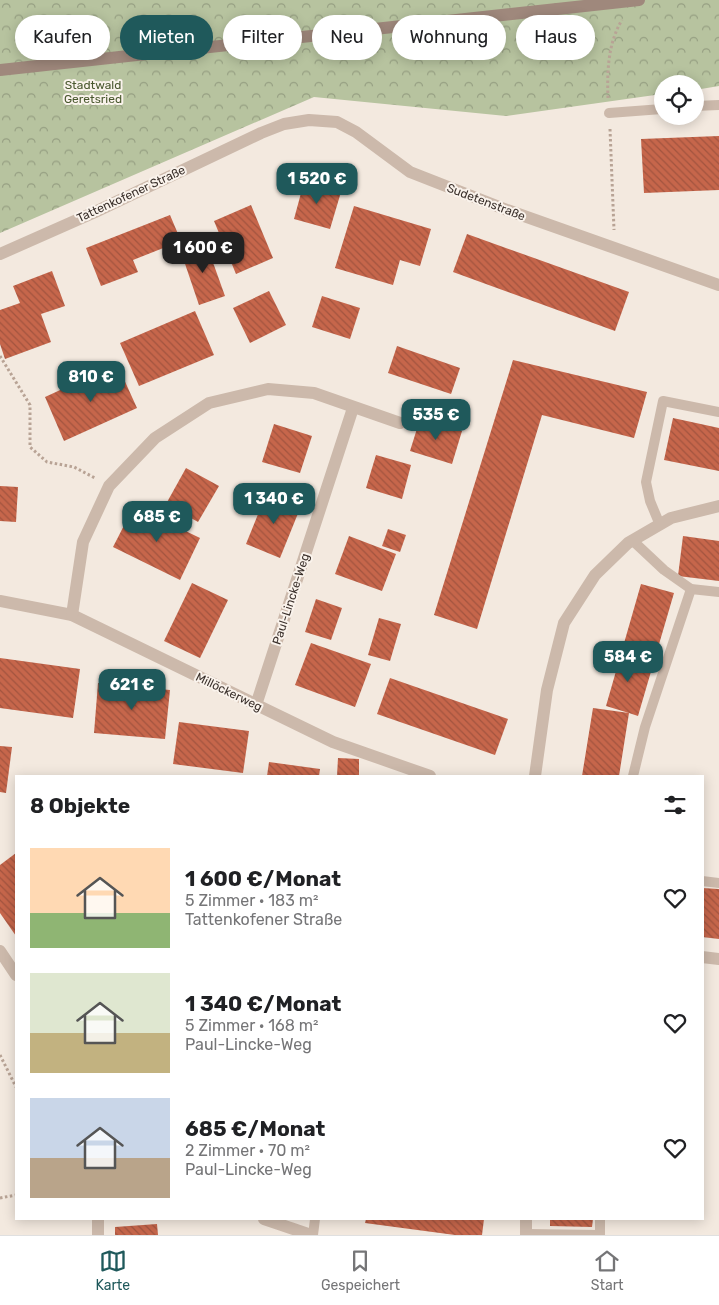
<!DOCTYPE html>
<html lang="de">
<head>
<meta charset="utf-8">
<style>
  :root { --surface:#fff; --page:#f2f2f2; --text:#202124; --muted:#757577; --line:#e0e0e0; --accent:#1f595b }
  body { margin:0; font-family:Rubik,sans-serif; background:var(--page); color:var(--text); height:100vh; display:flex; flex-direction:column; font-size:19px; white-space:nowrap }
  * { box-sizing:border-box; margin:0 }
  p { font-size:16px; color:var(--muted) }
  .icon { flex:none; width:28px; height:28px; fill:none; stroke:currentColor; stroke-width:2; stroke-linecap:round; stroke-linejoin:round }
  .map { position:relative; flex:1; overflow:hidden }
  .side { position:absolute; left:15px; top:775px; width:689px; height:445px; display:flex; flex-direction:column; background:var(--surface); border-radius:0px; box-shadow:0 2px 12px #0003 }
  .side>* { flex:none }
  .top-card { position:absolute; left:15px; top:15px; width:690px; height:45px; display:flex; gap:10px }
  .tools { position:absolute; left:654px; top:75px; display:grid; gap:10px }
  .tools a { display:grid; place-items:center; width:50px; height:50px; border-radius:50%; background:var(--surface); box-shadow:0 2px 12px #0003; font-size:25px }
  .price { position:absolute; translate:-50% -42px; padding:0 11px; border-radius:10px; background:var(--accent); color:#fff; font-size:16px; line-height:32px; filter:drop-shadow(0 1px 2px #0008) }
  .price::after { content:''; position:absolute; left:50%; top:30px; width:15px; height:11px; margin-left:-8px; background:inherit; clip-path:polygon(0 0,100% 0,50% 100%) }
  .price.on { background:#222; color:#fff }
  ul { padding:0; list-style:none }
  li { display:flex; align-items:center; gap:15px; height:125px; padding:0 15px }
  li span { display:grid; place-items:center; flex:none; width:140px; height:100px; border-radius:0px; color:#555 }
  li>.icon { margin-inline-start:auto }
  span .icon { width:60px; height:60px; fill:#fffc; stroke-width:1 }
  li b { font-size:21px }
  h2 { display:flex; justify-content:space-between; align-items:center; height:60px; padding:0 15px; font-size:21px }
  .pill { padding:0 18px; border-radius:22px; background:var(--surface); box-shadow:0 2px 12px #0003; font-size:18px; line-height:45px }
  .pill.on { background:var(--accent); color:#fff }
  .menu { display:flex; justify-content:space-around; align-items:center; height:70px; border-top:1px solid var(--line); background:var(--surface); font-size:14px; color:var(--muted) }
  .menu a { display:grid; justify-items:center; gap:2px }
  .menu .on { color:var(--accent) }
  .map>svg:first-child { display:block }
  .forest { fill:url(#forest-crowns) }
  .building { fill:url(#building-back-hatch) }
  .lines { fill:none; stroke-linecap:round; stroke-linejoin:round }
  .path { stroke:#b8a395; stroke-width:3; stroke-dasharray:2.5 2.5; stroke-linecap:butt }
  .lane { stroke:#ccb9ab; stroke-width:10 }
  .street { stroke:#ccb9ab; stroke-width:12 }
  .secondary { stroke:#9f887c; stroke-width:12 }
  .labels { text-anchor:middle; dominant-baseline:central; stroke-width:4; stroke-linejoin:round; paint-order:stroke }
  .park-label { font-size:12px; fill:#49582e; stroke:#faf3ec }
  .street-label { font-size:12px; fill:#392f2a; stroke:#faf3ec }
</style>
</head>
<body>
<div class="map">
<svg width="719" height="1235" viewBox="0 0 719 1235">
  <defs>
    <pattern id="forest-crowns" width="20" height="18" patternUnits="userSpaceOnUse" patternTransform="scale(1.25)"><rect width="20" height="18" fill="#b7c39f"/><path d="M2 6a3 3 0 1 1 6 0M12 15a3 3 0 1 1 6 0" fill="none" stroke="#969f82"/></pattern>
    <pattern id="building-back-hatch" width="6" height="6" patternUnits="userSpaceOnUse" patternTransform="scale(1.25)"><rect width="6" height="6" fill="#c6664b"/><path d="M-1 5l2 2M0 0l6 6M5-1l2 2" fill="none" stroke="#a2543f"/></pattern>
  </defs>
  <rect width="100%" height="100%" fill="#f3e9df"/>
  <polygon class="forest" points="0,0 719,0 719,86 695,90 695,84 662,84 662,94 506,116 314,97 0,233"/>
  <g class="building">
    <polygon points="719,136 719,190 644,193 641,139"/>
    <polygon points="304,182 341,192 330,229 294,219"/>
    <polygon points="251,205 273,258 236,274 214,221"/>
    <polygon points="354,206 431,229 420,266 400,260 393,285 335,268"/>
    <polygon points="170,215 181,241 133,260 138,272 101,286 86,248"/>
    <polygon points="467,234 629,292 615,331 453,272"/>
    <polygon points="206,243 225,296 199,305 181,252"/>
    <polygon points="52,271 65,306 41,314 51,342 5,359 0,344 0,310 20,303 13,286"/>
    <polygon points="269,291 286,325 250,343 233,308"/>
    <polygon points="322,296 360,308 350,339 312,327"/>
    <polygon points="195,311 214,355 139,386 120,343"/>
    <polygon points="397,346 460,368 451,394 388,373"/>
    <polygon points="513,360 647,392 634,438 542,415 477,629 434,615"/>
    <polygon points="117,364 137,408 64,441 45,397"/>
    <polygon points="673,418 719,428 719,471 664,460"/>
    <polygon points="420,419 462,431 452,464 410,451"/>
    <polygon points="274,424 312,436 300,473 262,462"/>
    <polygon points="376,455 411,465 402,499 366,488"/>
    <polygon points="186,468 219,486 198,522 166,504"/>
    <polygon points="0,486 18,487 16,522 0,521"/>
    <polygon points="267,492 301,506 280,558 246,544"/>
    <polygon points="134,506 200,538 180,580 113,547"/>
    <polygon points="388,529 406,535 400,552 382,546"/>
    <polygon points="349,536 396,554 382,591 335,574"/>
    <polygon points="683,536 719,541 719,581 678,576"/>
    <polygon points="192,583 228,600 200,658 164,641"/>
    <polygon points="641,584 674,593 638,716 629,713 619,776 582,776 593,708 629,713 606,706"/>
    <polygon points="316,599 342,608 331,640 305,632"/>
    <polygon points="379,618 401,624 390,661 368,655"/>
    <polygon points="311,643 371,664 355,707 295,685"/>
    <polygon points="0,658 80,669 73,718 0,708"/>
    <polygon points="390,678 508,719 495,755 377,714"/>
    <polygon points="98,683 170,690 165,739 94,733"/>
    <polygon points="179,722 249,731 243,773 173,764"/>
    <polygon points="0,746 12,747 6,793 0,792"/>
    <polygon points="338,758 359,759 359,776 337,776"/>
    <polygon points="269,762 320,769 319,776 267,776"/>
    <polygon points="16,853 16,936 0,913 0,865"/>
    <polygon points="702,888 719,889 719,939 702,937"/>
    <polygon points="366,1219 484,1219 482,1235 455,1235 365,1223"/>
    <polygon points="550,1219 593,1219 592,1227 550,1226"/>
    <polygon points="157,1224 158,1235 115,1235 115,1227"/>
  </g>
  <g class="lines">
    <g class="path">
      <path d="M608,98C607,71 608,43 622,20"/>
      <polyline points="610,129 614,230"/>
      <polyline points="0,356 30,405 30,447 47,462 74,467 95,478"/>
      <polyline points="0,1055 16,1087"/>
      <polyline points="0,1198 16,1195"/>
    </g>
    <g class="lane">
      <polyline points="695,106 719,105"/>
      <polyline points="609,113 662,109"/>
      <polyline points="660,525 650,501 646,482 663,401 719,412"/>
      <polyline points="632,540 664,570 691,589 719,592"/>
      <polyline points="633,776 645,727 691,589"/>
      <polyline points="702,881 719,883"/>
      <polyline points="526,1234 600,1235 600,1219"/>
      <polyline points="313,1235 315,1219"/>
    </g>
    <g class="street">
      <polyline points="0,254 95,212 261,133 284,124 309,120 337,122 356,132 410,172 507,210 719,285"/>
      <polyline points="0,601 72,615 333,742 430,776"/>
      <polyline points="72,615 83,542 109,486 155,438 209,403 268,389 314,393 400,423"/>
      <polyline points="256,705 353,408"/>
      <polyline points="535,776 547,690 564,623 595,575 628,543 671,518 719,506"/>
      <polyline points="0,951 16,975"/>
      <polyline points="702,957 719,959"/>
      <polyline points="98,1219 98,1235"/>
      <polyline points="264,1219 311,1235"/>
      <polyline points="526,1235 526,1219"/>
    </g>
    <polyline class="secondary" points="0,70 639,0"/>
  </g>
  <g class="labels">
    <g class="park-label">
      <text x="93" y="85">Stadtwald<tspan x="93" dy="14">Geretsried</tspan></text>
    </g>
    <g class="street-label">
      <text transform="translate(131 194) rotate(-25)">Tattenkofener Straße</text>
      <text transform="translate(486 202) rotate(21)">Sudetenstraße</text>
      <text transform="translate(291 599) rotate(-72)">Paul-Lincke-Weg</text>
      <text transform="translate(229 692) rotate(26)">Millöckerweg</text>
    </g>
  </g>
</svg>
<div class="tools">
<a><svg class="icon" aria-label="locate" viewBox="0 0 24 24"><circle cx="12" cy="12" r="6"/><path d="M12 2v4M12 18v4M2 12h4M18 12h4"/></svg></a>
</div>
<b class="price" style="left:317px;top:205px">1 520 €</b>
<b class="price on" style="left:203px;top:274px">1 600 €</b>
<b class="price" style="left:91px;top:403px">810 €</b>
<b class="price" style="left:436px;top:441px">535 €</b>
<b class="price" style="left:274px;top:525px">1 340 €</b>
<b class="price" style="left:157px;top:543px">685 €</b>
<b class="price" style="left:628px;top:683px">584 €</b>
<b class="price" style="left:132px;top:711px">621 €</b>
<div class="top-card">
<a class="pill">Kaufen</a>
<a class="pill on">Mieten</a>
<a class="pill">Filter</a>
<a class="pill">Neu</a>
<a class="pill">Wohnung</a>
<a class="pill">Haus</a>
</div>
<section class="side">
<h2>8 Objekte<svg class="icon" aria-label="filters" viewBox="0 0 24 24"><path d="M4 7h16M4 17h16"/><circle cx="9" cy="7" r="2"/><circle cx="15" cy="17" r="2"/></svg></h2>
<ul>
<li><span style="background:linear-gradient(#ffd9b3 65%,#8fb573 0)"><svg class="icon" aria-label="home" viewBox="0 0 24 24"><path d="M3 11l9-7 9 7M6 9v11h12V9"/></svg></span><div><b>1 600 €/Monat</b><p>5 Zimmer · 183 m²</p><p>Tattenkofener Straße</p></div><svg class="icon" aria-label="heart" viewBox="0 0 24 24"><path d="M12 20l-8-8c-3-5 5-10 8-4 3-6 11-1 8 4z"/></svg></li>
<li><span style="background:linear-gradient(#dfe7d0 60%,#c2b280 0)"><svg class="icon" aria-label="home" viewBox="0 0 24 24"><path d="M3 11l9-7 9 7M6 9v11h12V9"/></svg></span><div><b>1 340 €/Monat</b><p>5 Zimmer · 168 m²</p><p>Paul-Lincke-Weg</p></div><svg class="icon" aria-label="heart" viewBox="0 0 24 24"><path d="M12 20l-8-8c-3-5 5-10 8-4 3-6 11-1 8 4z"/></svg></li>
<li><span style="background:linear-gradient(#c9d6e8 60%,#b9a48a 0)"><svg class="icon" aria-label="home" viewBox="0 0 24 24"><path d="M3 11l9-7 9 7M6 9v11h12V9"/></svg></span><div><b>685 €/Monat</b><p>2 Zimmer · 70 m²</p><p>Paul-Lincke-Weg</p></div><svg class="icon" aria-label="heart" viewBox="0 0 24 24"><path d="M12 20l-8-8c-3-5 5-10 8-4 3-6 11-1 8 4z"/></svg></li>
</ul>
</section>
</div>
<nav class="menu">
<a class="on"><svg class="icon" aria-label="map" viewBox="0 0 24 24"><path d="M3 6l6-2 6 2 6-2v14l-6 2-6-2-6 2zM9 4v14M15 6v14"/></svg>Karte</a>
<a><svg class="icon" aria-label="saved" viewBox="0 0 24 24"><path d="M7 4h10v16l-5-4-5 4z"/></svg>Gespeichert</a>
<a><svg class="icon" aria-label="home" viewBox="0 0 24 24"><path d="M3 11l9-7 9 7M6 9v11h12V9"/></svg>Start</a>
</nav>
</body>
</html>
